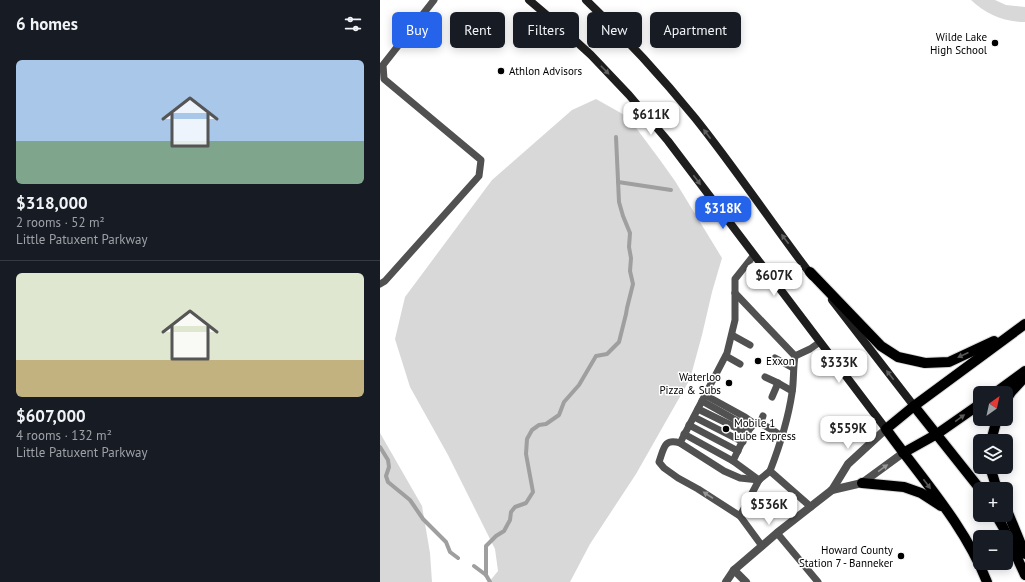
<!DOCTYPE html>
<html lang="en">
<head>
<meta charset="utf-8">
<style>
  :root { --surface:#171b24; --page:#20242c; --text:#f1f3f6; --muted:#9ea1a6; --line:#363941; --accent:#2563eb }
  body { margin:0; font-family:"PT Sans",sans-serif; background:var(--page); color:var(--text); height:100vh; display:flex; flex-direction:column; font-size:15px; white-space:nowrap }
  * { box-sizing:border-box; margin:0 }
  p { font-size:13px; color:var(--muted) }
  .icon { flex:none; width:22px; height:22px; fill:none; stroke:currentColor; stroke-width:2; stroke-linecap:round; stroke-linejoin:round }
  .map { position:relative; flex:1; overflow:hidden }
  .drawer { display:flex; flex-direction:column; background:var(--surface); width:380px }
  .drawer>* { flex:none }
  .banner { position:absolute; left:12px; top:12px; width:380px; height:36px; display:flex; gap:8px }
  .needle { width:26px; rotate:33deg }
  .controls { position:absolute; left:593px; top:386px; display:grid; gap:8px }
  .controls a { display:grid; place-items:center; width:40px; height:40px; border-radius:6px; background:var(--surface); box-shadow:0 2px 10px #0003; font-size:20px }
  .price { position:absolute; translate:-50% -34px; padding:0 9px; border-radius:8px; background:#fff; color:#222; font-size:13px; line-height:26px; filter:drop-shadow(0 1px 2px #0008) }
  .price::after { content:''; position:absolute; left:50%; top:24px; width:12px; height:9px; margin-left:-6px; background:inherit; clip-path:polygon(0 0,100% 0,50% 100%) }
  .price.current { background:var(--accent); color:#fff }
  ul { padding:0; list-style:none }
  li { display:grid; align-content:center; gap:8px; height:212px; padding:0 16px }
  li+li { border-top:1px solid var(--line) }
  li span { display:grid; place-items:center; height:124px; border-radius:6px; color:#555 }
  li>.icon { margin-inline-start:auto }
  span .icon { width:72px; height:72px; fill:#fffc; stroke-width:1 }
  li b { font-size:17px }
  h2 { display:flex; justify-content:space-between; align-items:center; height:48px; padding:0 16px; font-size:17px }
  .tag { padding:0 14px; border-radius:6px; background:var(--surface); box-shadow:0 2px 10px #0003; font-size:14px; line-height:36px }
  .tag.current { background:var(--accent); color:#fff }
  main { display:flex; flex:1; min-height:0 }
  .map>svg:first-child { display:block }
  .green { fill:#d8d8d8 }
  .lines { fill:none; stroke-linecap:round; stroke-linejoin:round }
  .stream { stroke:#9f9f9f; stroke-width:4 }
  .primary-casing { stroke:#dbdbdb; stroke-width:12 }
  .lane { stroke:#515151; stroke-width:7 }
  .street { stroke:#515151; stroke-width:8 }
  .secondary { stroke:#1e1e1e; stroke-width:8 }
  .primary { stroke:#000; stroke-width:10 }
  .oneway { fill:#626262 }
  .oneway2 { fill:#595959 }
  .oneway3 { fill:#979797 }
  .poi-dot { fill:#000; stroke:#fff; stroke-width:1.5 }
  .labels { text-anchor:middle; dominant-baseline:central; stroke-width:3; stroke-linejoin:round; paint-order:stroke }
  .poi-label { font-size:11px; fill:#000; stroke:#fff; text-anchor:end }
</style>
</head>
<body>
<main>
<section class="drawer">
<h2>6 homes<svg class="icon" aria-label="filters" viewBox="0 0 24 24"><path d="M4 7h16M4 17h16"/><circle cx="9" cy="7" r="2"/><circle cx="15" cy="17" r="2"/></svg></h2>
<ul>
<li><span style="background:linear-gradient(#a9c7e8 65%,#7fa58c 0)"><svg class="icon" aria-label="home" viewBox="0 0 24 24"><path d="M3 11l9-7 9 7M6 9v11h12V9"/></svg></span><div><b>$318,000</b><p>2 rooms · 52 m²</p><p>Little Patuxent Parkway</p></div></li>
<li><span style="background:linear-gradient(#dfe7d0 70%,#c2b280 0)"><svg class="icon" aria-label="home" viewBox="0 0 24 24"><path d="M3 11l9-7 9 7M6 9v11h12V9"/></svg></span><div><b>$607,000</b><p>4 rooms · 132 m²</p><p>Little Patuxent Parkway</p></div></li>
</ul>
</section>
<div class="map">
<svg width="645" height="582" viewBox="0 0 645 582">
  <rect width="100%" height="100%" fill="#fff"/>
  <g class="green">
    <path d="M591,0H615L626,5L645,7V22C624,22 606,14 591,0Z"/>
    <polygon points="216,99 248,117 280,160 295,181 342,258 332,292 322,335 310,379 256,474 210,544 190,582 109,582 118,571 115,549 68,455 30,387 15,339 25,297 112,180 192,110"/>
    <polygon points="0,433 42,506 50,553 52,582 0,582"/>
  </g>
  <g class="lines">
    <g class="stream">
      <polyline points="238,182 291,190"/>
      <polyline points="0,447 8,460 9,467 6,476 8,482 30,500 43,519 66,542 70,552 78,558"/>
      <polyline points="94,566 106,575 110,582"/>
      <polyline points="106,575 106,546 116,536 124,531 130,520 131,512 135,507 146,503 153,492 146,454 147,439 152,430 159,425 166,424 179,415 184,402 199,385 216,356 227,354 239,342 246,314 247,308 253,284 250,271 251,258 249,247 250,233 243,216 239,202 236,137"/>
    </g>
    <defs>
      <g id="primary">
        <polyline points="430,272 501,346 518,357 545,363 569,362 614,341"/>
        <polyline points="615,393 645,371"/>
        <polyline points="626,400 631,392 645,377"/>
        <polyline points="534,406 600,489"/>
        <polyline points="611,441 617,419"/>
        <polyline points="523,453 557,434 600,404"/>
        <polyline points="610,467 617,489"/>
        <polyline points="482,483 524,487 541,493 561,506"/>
        <polyline points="626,508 645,554"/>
        <polyline points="616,515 623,527 645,575"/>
        <path d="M607,582C584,524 542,479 506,429L534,406L645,324"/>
      </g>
    </defs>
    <use href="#primary" class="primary-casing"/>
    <g class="lane">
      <polyline points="0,284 5,281 99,176 101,160 4,79 3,65 54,0"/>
      <polyline points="355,293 415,356"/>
      <polyline points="352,335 370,345"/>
      <polyline points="346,356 360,364"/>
      <polyline points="395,358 413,368"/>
      <polyline points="385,377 398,383"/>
      <polyline points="325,395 365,417 375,424"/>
      <polyline points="392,397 398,383 412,391"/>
      <polyline points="322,401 370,428"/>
      <polyline points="318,409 367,433"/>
      <polyline points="314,417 363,442"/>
      <polyline points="380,423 383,416"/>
      <polyline points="309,425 358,451"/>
      <polyline points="304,434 353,461"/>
      <polyline points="300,443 347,353 355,320 355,279 374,255"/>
      <path d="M379,480L360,478L344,471L300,443C284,438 284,448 279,462L284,468L298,478L318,489L360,516L382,546"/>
      <path d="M379,480L353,461C357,453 369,423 378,423C384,424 397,433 403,437"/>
      <path d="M431,507L390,471C400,445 408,420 412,393C414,381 413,368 415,356L430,349L440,342"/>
      <polyline points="360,516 379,480 390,471"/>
      <polyline points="397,533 438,582"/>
    </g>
    <g class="street">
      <polyline points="452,490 482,483 523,453"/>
      <polyline points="354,570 366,582"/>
      <polyline points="346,582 354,570 397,533 452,490 468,464 506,429"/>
    </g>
    <g class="secondary">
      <polyline points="149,0 176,23 211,55 249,95 288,141 506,429"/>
      <path d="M206,0C245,37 281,76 315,118C356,169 392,224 432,276"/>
      <polyline points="452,300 534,406"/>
    </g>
    <use href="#primary" class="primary"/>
  </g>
  <defs><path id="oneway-solid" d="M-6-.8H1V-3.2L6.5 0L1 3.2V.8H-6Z"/></defs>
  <g class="oneway">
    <use href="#oneway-solid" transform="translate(225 70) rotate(46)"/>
    <use href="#oneway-solid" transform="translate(327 134) rotate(-127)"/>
    <use href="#oneway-solid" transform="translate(317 180) rotate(53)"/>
    <use href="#oneway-solid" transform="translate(405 239) rotate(-127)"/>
    <use href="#oneway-solid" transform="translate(510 375) rotate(-128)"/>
  </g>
  <g class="oneway2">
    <use href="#oneway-solid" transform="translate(583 355) rotate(156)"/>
    <use href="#oneway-solid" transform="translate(580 418) rotate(-36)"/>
    <use href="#oneway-solid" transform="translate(547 484) rotate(53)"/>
  </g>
  <g class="oneway3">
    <use href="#oneway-solid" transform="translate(503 468) rotate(-36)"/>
    <use href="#oneway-solid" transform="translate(328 495) rotate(-147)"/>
  </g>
  <g class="poi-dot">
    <circle cx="615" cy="43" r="4"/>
    <circle cx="121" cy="71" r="4"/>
    <circle cx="378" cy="361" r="4"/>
    <circle cx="349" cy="383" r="4"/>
    <circle cx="346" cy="429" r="4"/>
    <circle cx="521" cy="556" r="4"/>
  </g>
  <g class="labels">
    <g class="poi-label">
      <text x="607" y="37">Wilde Lake<tspan x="607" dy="13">High School</tspan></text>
      <text x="129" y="71" text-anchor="start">Athlon Advisors</text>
      <text x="386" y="361" text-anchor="start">Exxon</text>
      <text x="341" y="377">Waterloo<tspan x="341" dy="13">Pizza &amp; Subs</tspan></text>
      <text x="354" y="423" text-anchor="start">Mobile 1<tspan x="354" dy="13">Lube Express</tspan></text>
      <text x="513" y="550">Howard County<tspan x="513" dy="13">Station 7 - Banneker</tspan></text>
    </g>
  </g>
</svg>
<div class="controls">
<a><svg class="needle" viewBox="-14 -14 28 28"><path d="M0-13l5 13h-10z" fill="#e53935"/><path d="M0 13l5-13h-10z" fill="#9ea1a6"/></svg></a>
<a><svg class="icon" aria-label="layers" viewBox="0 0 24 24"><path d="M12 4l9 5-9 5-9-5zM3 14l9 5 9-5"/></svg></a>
<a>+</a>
<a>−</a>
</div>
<b class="price" style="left:271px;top:136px">$611K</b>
<b class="price current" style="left:343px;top:230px">$318K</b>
<b class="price" style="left:394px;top:297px">$607K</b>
<b class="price" style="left:459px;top:384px">$333K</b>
<b class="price" style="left:468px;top:450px">$559K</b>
<b class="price" style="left:389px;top:526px">$536K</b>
<div class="banner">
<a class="tag current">Buy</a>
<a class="tag">Rent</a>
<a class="tag">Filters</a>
<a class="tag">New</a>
<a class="tag">Apartment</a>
</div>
</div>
</main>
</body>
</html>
